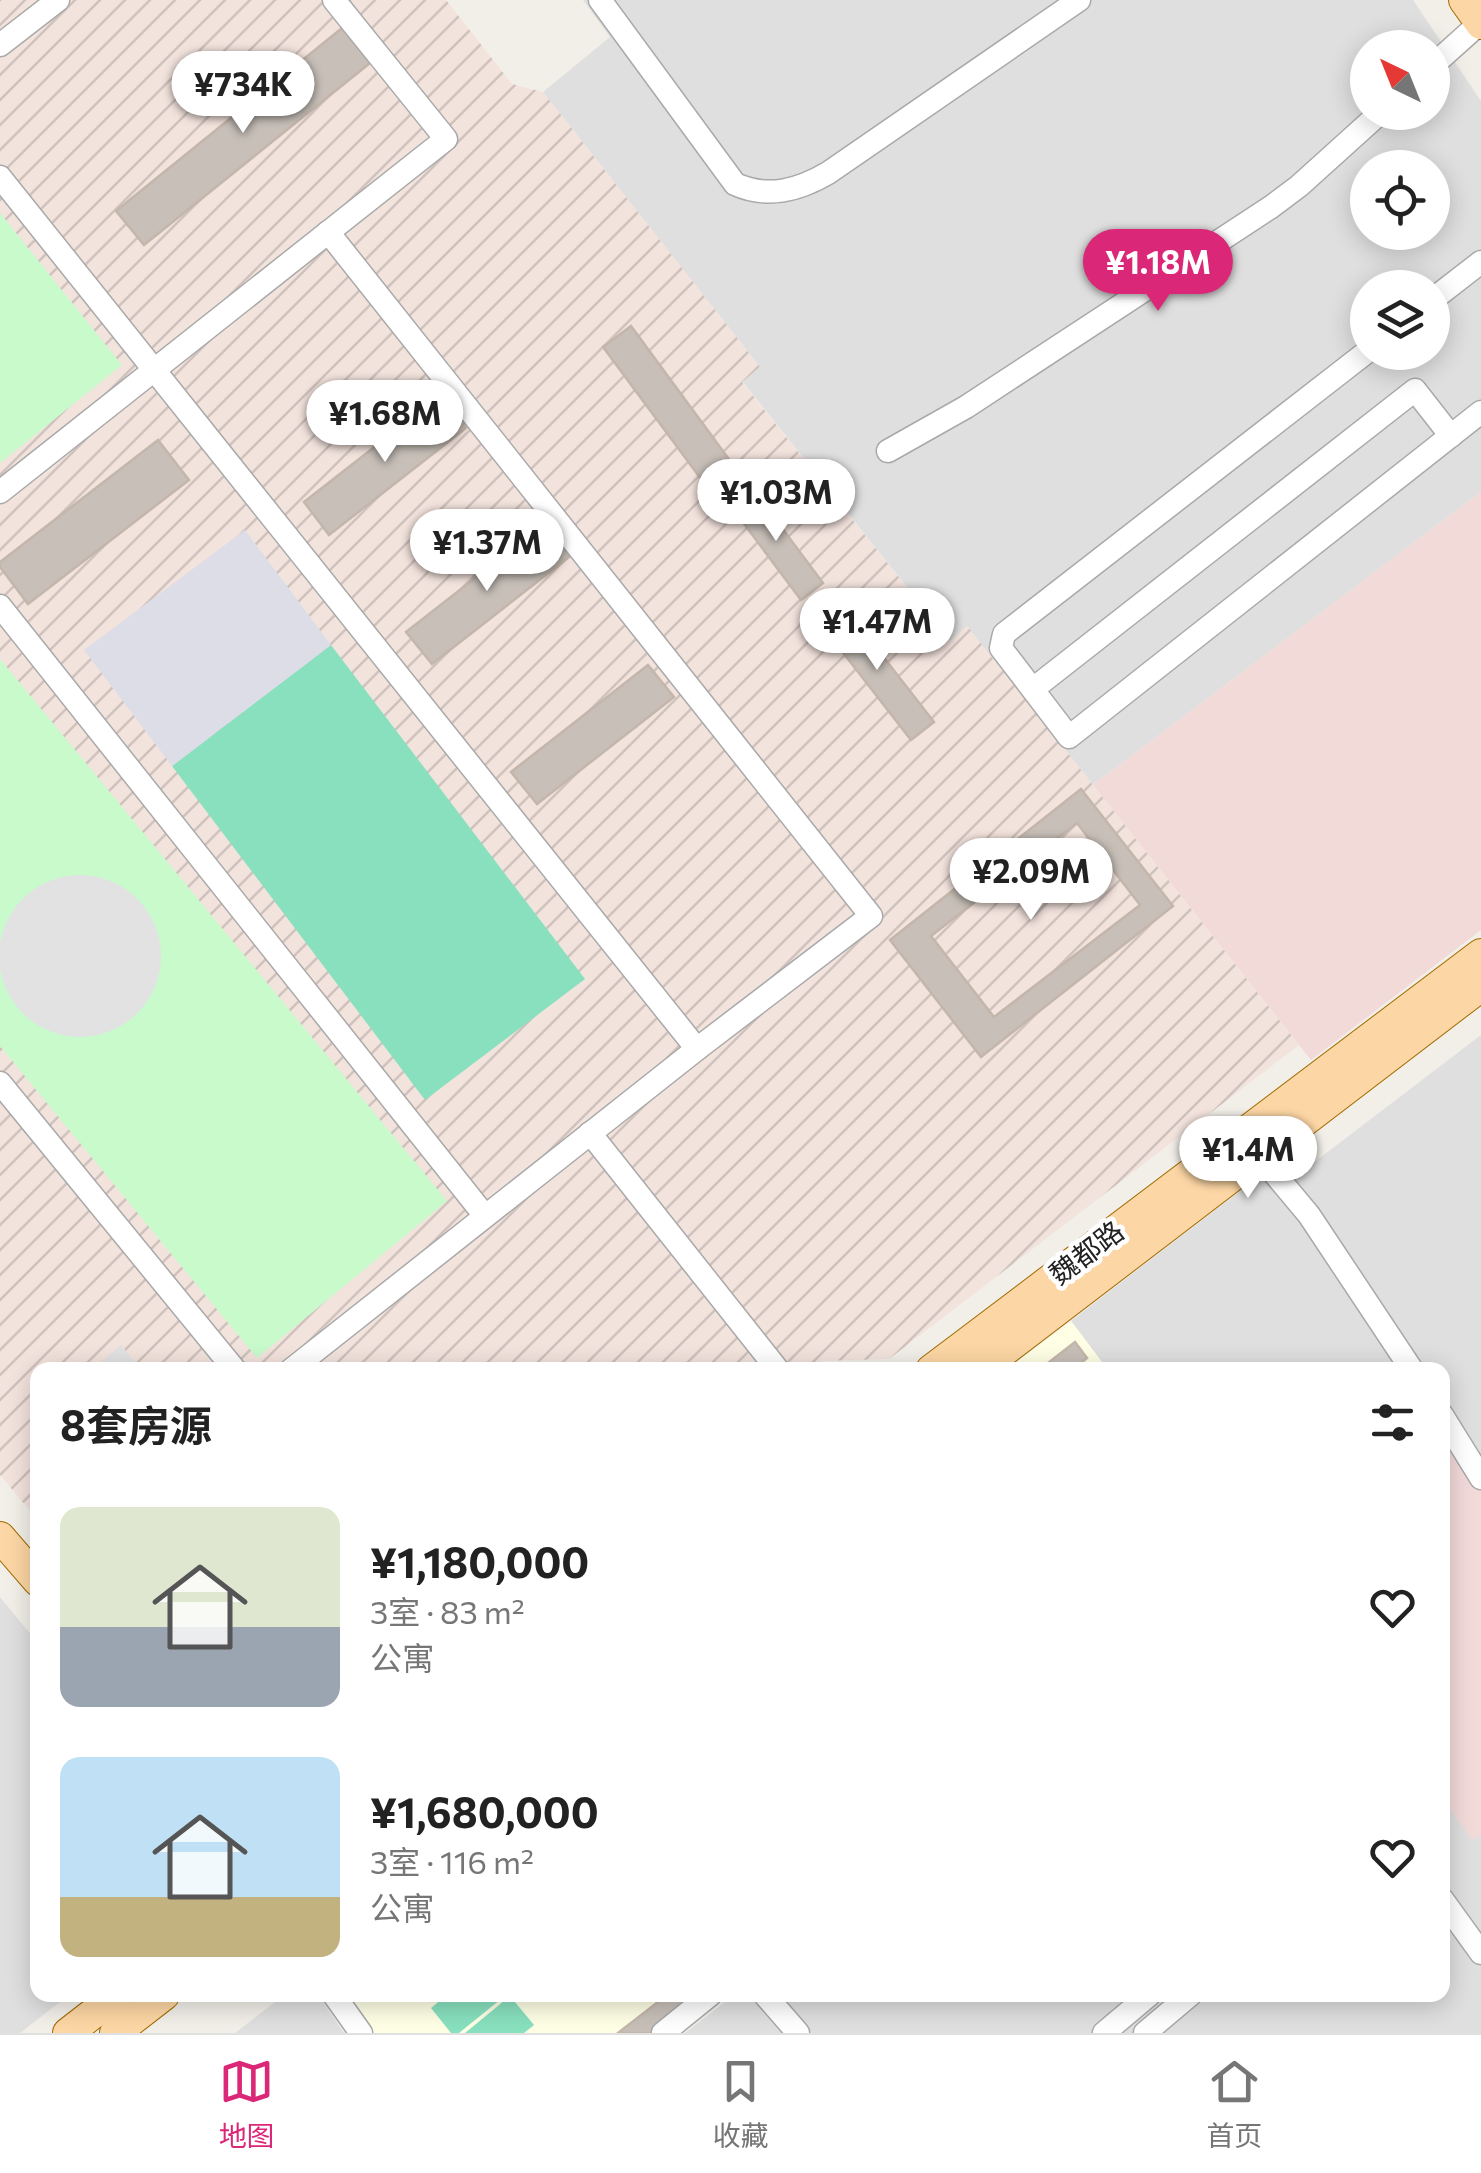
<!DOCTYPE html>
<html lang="zh">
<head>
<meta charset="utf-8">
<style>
  :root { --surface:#fff; --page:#f2f2f2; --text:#222; --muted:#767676; --line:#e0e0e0; --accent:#db2777 }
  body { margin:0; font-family:Commissioner,"Noto Sans SC",sans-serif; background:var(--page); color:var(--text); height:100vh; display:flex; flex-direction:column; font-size:38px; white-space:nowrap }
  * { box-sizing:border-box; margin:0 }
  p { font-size:32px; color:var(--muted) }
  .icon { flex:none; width:55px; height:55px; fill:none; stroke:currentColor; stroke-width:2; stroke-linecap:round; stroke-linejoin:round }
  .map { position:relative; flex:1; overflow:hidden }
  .details { position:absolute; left:30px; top:1362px; width:1420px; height:640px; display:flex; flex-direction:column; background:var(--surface); border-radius:20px; box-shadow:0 5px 25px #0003 }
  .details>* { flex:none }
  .needle { width:65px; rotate:317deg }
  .fabs { position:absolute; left:1350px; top:30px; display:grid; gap:20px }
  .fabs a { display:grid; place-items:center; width:100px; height:100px; border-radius:50%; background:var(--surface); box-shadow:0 5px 25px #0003; font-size:50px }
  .price { position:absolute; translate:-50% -85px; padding:0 22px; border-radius:35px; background:#fff; color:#222; font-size:32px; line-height:65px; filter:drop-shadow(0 2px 5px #0008) }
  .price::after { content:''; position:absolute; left:50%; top:60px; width:30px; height:22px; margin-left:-15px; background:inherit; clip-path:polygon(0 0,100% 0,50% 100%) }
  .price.selected { background:var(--accent); color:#fff }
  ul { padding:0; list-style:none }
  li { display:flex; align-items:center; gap:30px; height:250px; padding:0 30px }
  li span { display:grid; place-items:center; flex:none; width:280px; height:200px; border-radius:20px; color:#555 }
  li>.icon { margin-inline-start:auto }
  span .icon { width:120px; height:120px; fill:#fffc; stroke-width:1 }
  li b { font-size:42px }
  h2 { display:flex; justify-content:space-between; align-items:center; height:120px; padding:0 30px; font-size:42px }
  .tab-bar { display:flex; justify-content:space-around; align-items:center; height:140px; border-top:2px solid var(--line); background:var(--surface); font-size:28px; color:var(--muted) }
  .tab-bar a { display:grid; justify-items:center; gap:5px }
  .tab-bar .selected { color:var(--accent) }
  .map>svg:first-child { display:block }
  .residential { fill:#e0dfdf; fill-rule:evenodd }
  .commercial { fill:#f2dad9 }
  .education { fill:#ffffe5 }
  .military { fill:url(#military-furrows) }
  .park { fill:#c8facc }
  .pitch { fill:#88e0be }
  .parking { fill:#e2e2e2 }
  .plaza { fill:#dddde8 }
  .building { fill:#c7bfb8; stroke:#c4b6ab; stroke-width:2.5; fill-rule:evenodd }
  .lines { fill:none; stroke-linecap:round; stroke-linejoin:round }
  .minor-casing { stroke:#a9a9a9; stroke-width:25 }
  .major-casing { stroke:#a06b00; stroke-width:32 }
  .minor { stroke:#fff; stroke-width:22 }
  .major { stroke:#fcd6a4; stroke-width:30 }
  .labels { text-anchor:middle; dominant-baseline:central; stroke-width:9; stroke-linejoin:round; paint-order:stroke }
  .street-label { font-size:28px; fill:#222; stroke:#fff }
</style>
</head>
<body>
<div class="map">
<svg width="1481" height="2033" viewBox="0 0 1481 2033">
  <defs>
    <pattern id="military-furrows" width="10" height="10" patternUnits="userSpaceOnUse" patternTransform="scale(2.5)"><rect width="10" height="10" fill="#f3e3dd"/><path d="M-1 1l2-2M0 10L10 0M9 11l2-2" fill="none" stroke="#d0c2bd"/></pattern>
  </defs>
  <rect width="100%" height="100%" fill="#f2efe9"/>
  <g class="residential">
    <path d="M583,0H1413L1481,101V492L1093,785L967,627L951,642L742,381L760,367L543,92L610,37ZM1368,48H1432V112H1368ZM1368,168H1432V232H1368ZM1368,288H1432V352H1368Z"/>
    <polygon points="1481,1035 1481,1457 1443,1396 1442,1370 1425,1370 1331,1232 1291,1180"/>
    <polygon points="1262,1174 1353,1290 1407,1370 1108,1370 1071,1321"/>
    <polygon points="0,1597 37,1642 38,1995 69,1995 20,2033 0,2033"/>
    <polygon points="1443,1798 1472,1839 1481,1834 1481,2033 811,2033 777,1995 1442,1995"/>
    <polygon points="284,1995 318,1995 344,2033 235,2033"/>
    <polygon points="734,1995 752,1995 785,2033 685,2033"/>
  </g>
  <g class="commercial">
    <polygon points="1481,492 1481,930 1311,1060 1093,785"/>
    <polygon points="1446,1444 1456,1449 1481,1491 1481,1834 1472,1840 1443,1798 1442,1446"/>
  </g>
  <g class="education">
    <polygon points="1071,1321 1108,1370 1006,1370"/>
    <polygon points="339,1995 697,1995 658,2033 367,2033"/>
  </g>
  <polygon class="military" points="0,0 446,0 512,84 543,92 760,367 742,382 950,641 967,626 1299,1045 889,1359 821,1361 807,1370 38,1370 37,1519 0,1475"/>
  <g class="park">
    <polygon points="0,213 122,365 0,463"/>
    <polygon points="0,659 447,1201 257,1358 0,1046"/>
  </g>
  <g class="pitch">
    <polygon points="331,645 585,979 425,1100 172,766"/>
    <polygon points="447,1995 506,1995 459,2033 451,2033 431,2008"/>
    <polygon points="510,1996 534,2025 524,2033 465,2033"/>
  </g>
  <g class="parking">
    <circle cx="80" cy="956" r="81"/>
    <polygon points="121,1345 142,1370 91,1370"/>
  </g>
  <polygon class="plaza" points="245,530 331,645 172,766 84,650"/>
  <g class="building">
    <polygon points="342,28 370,63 144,245 116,211"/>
    <polygon points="631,326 731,462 704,483 603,347"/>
    <polygon points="441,395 466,428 329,535 304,502"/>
    <polygon points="158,440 189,480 28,604 0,567 0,562"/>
    <polygon points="752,488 823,583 801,600 730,505"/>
    <polygon points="543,525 569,557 432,664 406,632"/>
    <polygon points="843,605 934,722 911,740 820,623"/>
    <polygon points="648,665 674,697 537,804 511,772"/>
    <path d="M1081,789L1173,906L981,1057L890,940ZM1077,823L1140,905L994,1017L931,936Z"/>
    <polygon points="1075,1342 1087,1358 1072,1370 1039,1370"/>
    <polygon points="667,1995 694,1995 696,1998 651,2033 618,2033"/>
  </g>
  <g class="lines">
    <defs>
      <g id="minor">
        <path d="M600,0L735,184C768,199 799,190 828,173L1079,0"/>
        <polyline points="0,45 58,0"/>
        <polyline points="1432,66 1480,23"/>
        <polyline points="0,177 697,1049"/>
        <polyline points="1432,300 1481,262"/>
        <polyline points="1368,351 1004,634 1001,648 1069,737 1481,412"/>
        <polyline points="888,451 966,407 1271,207 1299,186 1381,112"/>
        <polyline points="0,492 446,139 334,0"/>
        <polyline points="0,606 485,1216"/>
        <polyline points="1033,689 1415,390 1451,436"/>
        <polyline points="0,1083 235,1370"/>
        <polyline points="590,1133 778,1370"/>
        <polyline points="1259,1155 1309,1215 1412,1370"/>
        <polyline points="291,1370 697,1049 871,916 328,232"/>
        <polyline points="1442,1415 1481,1478"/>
        <polyline points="1442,1899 1481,1953"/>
        <polyline points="334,1995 361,2033"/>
        <polyline points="765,1995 798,2033"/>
        <polyline points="663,2033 710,1995"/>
        <polyline points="1104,2033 1149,1995"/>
        <polyline points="1145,2033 1190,1995"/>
      </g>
      <g id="major">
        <polyline points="1464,0 1481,24"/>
        <polyline points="931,1370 1481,954"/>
        <polyline points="979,1370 1481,986"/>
        <polyline points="0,1537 38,1581"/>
        <polyline points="68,2033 117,1995"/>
        <polyline points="115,2033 164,1995"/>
      </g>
    </defs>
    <use href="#minor" class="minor-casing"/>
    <use href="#major" class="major-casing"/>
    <use href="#minor" class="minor"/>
    <use href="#major" class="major"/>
  </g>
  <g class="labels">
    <g class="street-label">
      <text transform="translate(1086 1252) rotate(-37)">魏都路</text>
    </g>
  </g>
</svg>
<div class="fabs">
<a><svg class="needle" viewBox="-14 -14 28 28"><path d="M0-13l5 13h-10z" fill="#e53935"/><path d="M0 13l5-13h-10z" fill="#767676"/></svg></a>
<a><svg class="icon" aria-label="locate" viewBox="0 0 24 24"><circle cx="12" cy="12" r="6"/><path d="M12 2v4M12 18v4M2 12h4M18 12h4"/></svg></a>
<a><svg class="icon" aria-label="layers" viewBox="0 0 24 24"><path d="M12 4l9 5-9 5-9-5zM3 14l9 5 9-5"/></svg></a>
</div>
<b class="price" style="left:243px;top:136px">¥734K</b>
<b class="price selected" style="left:1158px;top:314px">¥1.18M</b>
<b class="price" style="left:385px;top:465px">¥1.68M</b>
<b class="price" style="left:776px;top:544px">¥1.03M</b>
<b class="price" style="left:487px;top:594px">¥1.37M</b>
<b class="price" style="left:877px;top:673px">¥1.47M</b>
<b class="price" style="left:1031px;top:923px">¥2.09M</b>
<b class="price" style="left:1248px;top:1201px">¥1.4M</b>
<section class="details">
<h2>8套房源<svg class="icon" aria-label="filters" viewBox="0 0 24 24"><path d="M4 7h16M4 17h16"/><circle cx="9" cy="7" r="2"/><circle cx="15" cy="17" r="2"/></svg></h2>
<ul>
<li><span style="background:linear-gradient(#dfe7d0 60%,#9aa5b1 0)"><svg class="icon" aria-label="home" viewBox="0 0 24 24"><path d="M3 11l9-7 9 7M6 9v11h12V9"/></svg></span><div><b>¥1,180,000</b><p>3室 · 83 m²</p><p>公寓</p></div><svg class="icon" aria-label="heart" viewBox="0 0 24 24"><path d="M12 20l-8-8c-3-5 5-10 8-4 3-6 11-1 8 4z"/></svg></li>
<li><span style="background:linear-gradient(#bfe0f5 70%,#c2b280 0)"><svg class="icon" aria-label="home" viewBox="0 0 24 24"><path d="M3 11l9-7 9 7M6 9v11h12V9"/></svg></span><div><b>¥1,680,000</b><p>3室 · 116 m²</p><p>公寓</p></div><svg class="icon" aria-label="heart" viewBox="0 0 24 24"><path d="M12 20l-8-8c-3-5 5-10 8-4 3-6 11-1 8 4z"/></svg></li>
</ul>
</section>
</div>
<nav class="tab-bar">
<a class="selected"><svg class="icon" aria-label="map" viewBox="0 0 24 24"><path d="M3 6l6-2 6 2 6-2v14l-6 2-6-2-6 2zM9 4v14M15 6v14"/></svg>地图</a>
<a><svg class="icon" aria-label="saved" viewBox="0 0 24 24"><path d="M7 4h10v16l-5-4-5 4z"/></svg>收藏</a>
<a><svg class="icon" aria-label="home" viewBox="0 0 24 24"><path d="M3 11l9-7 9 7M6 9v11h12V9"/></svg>首页</a>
</nav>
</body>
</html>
